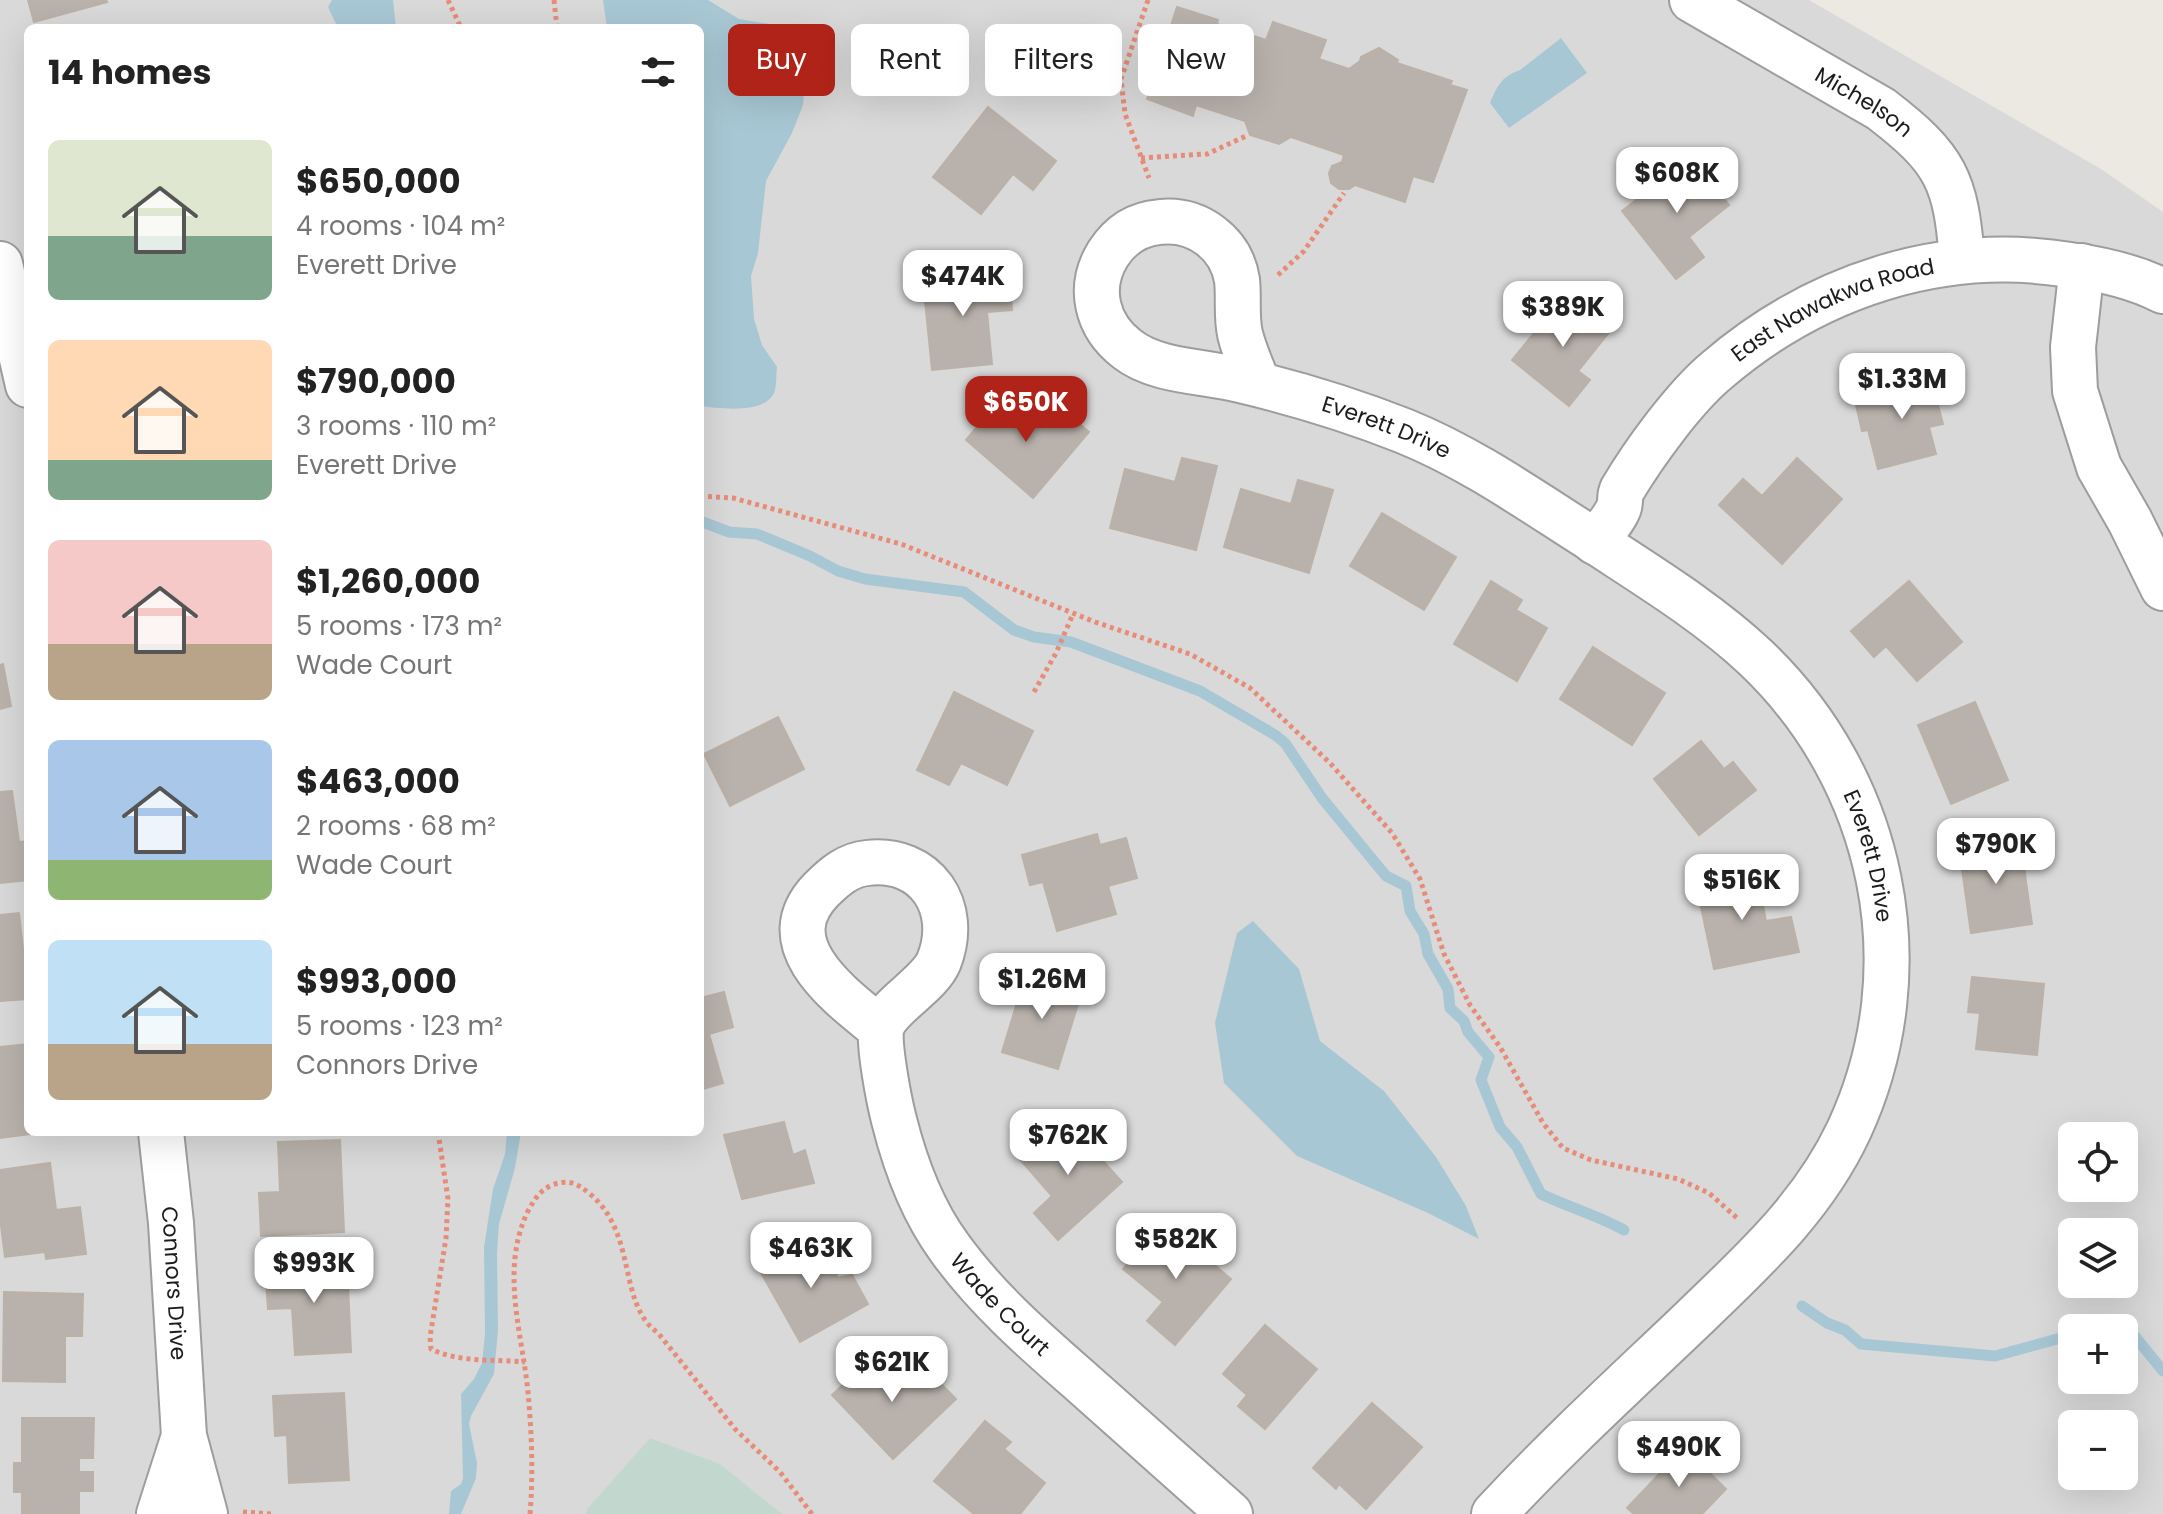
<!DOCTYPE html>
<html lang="en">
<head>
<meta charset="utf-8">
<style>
  :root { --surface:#fff; --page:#f2f2f2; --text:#222; --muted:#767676; --accent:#af2319 }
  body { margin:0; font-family:Poppins,sans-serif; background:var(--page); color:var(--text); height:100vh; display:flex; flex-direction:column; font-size:30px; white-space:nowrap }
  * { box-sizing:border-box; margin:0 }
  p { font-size:26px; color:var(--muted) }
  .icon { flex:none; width:44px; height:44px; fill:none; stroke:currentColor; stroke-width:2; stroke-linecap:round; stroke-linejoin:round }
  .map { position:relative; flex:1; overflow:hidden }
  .panel { position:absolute; left:24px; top:24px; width:680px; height:1112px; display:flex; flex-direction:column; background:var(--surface); border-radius:12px; box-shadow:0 8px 32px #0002 }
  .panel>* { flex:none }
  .top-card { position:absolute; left:728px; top:24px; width:760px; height:72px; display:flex; gap:16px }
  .tools { position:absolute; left:2058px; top:1122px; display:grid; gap:16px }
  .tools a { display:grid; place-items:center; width:80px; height:80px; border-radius:12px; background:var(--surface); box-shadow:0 8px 32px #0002; font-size:40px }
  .price { position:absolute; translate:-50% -68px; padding:0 18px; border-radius:16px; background:#fff; color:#222; font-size:26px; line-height:52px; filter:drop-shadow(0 2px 4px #0008) }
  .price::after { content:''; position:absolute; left:50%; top:48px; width:24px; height:18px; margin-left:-12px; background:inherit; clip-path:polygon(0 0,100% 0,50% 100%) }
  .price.selected { background:var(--accent); color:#fff }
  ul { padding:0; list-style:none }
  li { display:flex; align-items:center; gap:24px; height:200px; padding:0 24px }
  li span { display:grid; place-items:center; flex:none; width:224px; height:160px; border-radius:12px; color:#555 }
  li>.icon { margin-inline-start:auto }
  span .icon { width:96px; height:96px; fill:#fffc; stroke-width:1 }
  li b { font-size:34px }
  h2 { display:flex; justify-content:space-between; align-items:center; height:96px; padding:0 24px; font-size:34px }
  .chip { padding:0 28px; border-radius:12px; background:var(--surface); box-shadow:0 8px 32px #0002; font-size:28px; line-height:72px }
  .chip.selected { background:var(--accent); color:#fff }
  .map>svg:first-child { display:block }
  .residential { fill:#dad9d9; fill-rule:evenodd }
  .wetland { fill:#c2d8cf }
  .water { fill:#a8c7d4 }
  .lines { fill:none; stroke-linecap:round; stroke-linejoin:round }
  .stream { stroke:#a8c7d4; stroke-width:11 }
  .building { fill:#b9b2ac; stroke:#bbb1a7; stroke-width:2 }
  .minor-casing { stroke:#9d9d9d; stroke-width:48 }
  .path { stroke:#e78c78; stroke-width:5; stroke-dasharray:4 4; stroke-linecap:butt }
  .minor { stroke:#fff; stroke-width:44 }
  .labels { text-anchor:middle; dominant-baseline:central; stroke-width:7; stroke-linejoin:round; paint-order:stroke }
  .street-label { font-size:22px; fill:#1c1c1c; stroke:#fff }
</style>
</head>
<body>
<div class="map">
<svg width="2163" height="1514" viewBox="0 0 2163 1514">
  <rect width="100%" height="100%" fill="#ece9e3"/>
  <path class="residential" d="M0,0H1809L2101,169L2163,212V1514H0ZM28,28H700V1132H28ZM2072,1136H2124V1188H2072ZM2072,1232H2124V1284H2072ZM2072,1328H2124V1380H2072ZM2072,1424H2124V1476H2072Z"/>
  <polygon class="wetland" points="650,1438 720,1464 782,1514 586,1514 588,1508"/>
  <g class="water">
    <polygon points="332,0 393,0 396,28 338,28 328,7"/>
    <path d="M603,0H708L739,19L775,25L792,45L806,67L803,105L792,133L766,181L758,253L751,276L754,319L762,345L777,367C776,374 777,386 774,393C764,415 718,408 700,406V28H607Z"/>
    <path d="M1561,38L1587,73L1509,128L1490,103C1497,86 1502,76 1520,70Z"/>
    <polygon points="1253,921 1299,969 1320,1041 1384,1091 1436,1157 1466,1206 1479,1239 1428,1213 1297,1156 1224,1083 1215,1023 1237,933"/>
    <polygon points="507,1132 521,1132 515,1168 499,1224 497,1253 498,1330 494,1374 471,1416 469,1424 477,1463 476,1478 461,1514 449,1514 451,1491 461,1484 463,1478 461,1394 474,1379 482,1363 485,1334 484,1247 493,1189 505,1154"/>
  </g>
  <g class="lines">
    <g class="stream">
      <path d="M700,521L729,532L757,534L810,556L838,571L865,579L964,592L1014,630L1034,637L1071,642L1200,691L1275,735L1285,743L1322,798L1386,876L1406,886L1410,911L1424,934L1428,954L1448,989L1450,1008L1464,1021L1468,1032L1489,1057L1481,1080L1500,1127L1517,1147L1541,1194C1568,1207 1597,1215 1624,1230"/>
      <polyline points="1802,1306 1827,1323 1845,1330 1861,1344 1995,1356 2072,1335"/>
      <polyline points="2092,1328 2109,1322 2124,1323 2163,1371"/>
    </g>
  </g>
  <g class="building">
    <polygon points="28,0 106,0 107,2 34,22"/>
    <polygon points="1177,7 1218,20 1217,24 1266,40 1273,22 1326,40 1319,59 1349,69 1360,61 1361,57 1379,48 1398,60 1397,63 1452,81 1450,85 1467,90 1433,182 1413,176 1405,202 1355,185 1349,189 1339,189 1331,183 1329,173 1332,166 1342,162 1344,155 1291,137 1279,144 1250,135 1245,121 1196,105 1193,116 1147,99"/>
    <polygon points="988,107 1056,161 1033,190 1013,174 981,214 933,177"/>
    <polygon points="1692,157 1729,205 1689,237 1704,257 1676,279 1622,211"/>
    <polygon points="1009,274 1012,310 987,312 992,364 932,370 923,281"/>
    <polygon points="1566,294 1611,330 1578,371 1590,380 1569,406 1512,360"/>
    <polygon points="1929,371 1943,424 1929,427 1936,454 1878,469 1868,430 1862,431 1856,405 1894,395 1890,382"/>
    <polygon points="1005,394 1045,427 1061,409 1089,432 1033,498 966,440"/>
    <polygon points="1182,458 1217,466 1196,550 1110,528 1125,469 1175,482"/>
    <polygon points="1797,458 1842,499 1782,564 1719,505 1743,479 1762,496"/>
    <polygon points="1298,480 1333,490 1309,573 1224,547 1241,489 1291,504"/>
    <polygon points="1382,513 1456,557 1424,610 1350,566"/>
    <polygon points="1491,581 1522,600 1516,610 1547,628 1517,681 1454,644"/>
    <polygon points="1909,581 1962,642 1917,681 1886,646 1874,657 1851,631"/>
    <polygon points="1593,647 1665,693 1632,745 1560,699"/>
    <polygon points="3,664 11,706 0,709 0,665"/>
    <polygon points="954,692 1033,731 1007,785 961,763 949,785 917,770"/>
    <polygon points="1975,702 2008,780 1951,804 1918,725"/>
    <polygon points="778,717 804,769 730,806 704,754"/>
    <polygon points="1701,741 1724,769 1733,762 1756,790 1699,835 1654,779"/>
    <polygon points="12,791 19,842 28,841 28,880 0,883 0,792"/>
    <polygon points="1097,834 1100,845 1126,838 1137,878 1108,886 1116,914 1057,931 1043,882 1030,885 1022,855"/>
    <polygon points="2020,839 2032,924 1971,933 1959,848"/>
    <polygon points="1756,871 1766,921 1791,917 1799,952 1714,969 1696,883"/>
    <polygon points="19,913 24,958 28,958 28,999 0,1001 0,915"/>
    <polygon points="1026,973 1082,991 1058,1069 1002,1052"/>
    <polygon points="1972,977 2044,984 2037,1055 1976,1049 1980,1013 1968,1012"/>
    <polygon points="724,992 733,1027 709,1034 723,1083 700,1090 700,998"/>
    <polygon points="28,1044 28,1132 46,1132 0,1138 0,1047"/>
    <polygon points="1063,1117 1122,1182 1058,1240 1034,1213 1052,1196 1018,1157"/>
    <polygon points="784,1122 793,1155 805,1150 814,1183 742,1199 724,1135"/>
    <polygon points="340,1140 344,1232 261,1236 259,1193 280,1192 278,1142"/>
    <polygon points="50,1163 56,1210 80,1207 86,1254 46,1259 45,1252 5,1257 0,1218 0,1170"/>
    <polygon points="1163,1222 1231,1279 1175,1345 1147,1321 1163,1302 1123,1269"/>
    <polygon points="816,1238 838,1278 852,1275 868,1304 800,1342 759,1269"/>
    <polygon points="347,1263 351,1352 295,1355 292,1308 268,1309 265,1267"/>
    <polygon points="4,1292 83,1294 82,1336 65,1336 65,1382 3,1381"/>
    <polygon points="1265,1325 1317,1369 1265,1429 1238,1406 1247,1395 1223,1374"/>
    <polygon points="876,1353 912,1390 930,1373 956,1399 893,1459 832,1395"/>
    <polygon points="344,1393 349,1480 289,1483 287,1435 275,1436 273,1396"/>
    <polygon points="1372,1403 1422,1447 1366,1509 1339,1484 1336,1489 1313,1468"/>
    <polygon points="22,1418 94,1418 93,1458 79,1458 79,1472 93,1472 93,1491 79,1491 79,1514 22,1514 22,1492 14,1492 14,1463 22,1463"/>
    <polygon points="985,1421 1011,1442 1004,1449 1045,1483 1020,1514 974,1514 934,1481"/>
    <polygon points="1684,1448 1726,1489 1702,1514 1634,1514 1627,1508"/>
  </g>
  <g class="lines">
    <defs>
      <g id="minor">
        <path id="s1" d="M1692,0L1881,109C1946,159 1956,180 1962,260"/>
        <polyline points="0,264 28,385"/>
        <polyline points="2082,266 2073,347 2075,391 2099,467 2130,521 2163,588"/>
        <path id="s2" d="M1258,384C1252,368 1244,351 1240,334C1236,316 1239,298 1237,280C1231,243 1197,218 1160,222C1137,224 1120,235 1108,254C1087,288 1097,326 1127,349C1156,372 1205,371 1240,380C1295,393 1351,410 1404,431C1471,458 1530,500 1590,538C1646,575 1706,611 1755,657C1884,779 1924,968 1849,1130C1813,1207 1753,1261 1693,1319C1626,1383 1557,1446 1494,1514"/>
        <path id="s3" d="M1595,542C1602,532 1615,519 1619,507C1621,501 1619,496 1622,490C1644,453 1684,398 1716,371C1815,286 1941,244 2070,265C2101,269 2135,277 2163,291"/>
        <path id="s4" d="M881,1029C842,997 768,945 821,890C835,876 848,865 867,863C926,856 960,907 939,961C929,986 885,1007 881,1030C879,1048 889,1101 894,1120C905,1164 922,1210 949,1247C987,1300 1036,1342 1085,1385C1133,1428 1181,1471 1230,1514"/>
        <path id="s5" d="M161,1132L171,1223L184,1436L205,1514"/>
        <polyline points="159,1514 184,1436"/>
      </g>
    </defs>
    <use href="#minor" class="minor-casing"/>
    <g class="path">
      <polyline points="448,0 461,28"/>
      <polyline points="554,0 557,28"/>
      <polyline points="1148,0 1121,79 1125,114 1149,178"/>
      <polyline points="1141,158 1207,154 1246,136"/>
      <polyline points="1278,275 1304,251 1344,193"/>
      <polyline points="700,496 733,498 901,544 1095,622 1190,654 1250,688 1330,763 1392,833 1420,879 1444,954 1470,1005 1500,1047 1543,1123 1563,1148 1591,1160 1678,1179 1709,1193 1737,1218"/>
      <polyline points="1034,692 1056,653 1073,614"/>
      <path d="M438,1132L448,1199L446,1238L430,1337L431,1349C459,1363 495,1359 525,1362"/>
      <polyline points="243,1512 272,1514"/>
      <path d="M530,1514C533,1477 532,1441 529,1404C525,1340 498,1273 528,1211C535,1199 539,1191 552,1185C568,1179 577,1183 590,1194C638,1234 617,1304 658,1333L735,1429L780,1472L812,1514"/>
    </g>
    <use href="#minor" class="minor"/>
  </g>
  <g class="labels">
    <g class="street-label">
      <text stroke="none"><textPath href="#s1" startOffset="200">Michelson</textPath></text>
      <text stroke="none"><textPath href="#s3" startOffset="346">East Nawakwa Road</textPath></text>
      <text stroke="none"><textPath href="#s2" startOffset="656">Everett Drive</textPath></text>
      <text stroke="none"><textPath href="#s2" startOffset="1326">Everett Drive</textPath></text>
      <text stroke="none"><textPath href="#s5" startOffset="152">Connors Drive</textPath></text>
      <text stroke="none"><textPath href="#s4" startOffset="778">Wade Court</textPath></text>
    </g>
  </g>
</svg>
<div class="tools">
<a><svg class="icon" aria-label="locate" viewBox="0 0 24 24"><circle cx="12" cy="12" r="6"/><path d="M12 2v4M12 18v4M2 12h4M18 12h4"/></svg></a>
<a><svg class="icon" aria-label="layers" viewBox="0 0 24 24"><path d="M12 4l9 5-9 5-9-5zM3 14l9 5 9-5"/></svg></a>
<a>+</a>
<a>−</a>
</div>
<b class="price" style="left:1677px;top:215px">$608K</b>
<b class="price" style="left:963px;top:318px">$474K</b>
<b class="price" style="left:1563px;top:349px">$389K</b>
<b class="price" style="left:1902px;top:421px">$1.33M</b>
<b class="price selected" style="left:1026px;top:444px">$650K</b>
<b class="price" style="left:1996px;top:886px">$790K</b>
<b class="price" style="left:1742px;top:922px">$516K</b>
<b class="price" style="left:1042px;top:1021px">$1.26M</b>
<b class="price" style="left:1068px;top:1177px">$762K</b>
<b class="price" style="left:1176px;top:1281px">$582K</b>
<b class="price" style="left:811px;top:1290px">$463K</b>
<b class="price" style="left:314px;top:1305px">$993K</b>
<b class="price" style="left:892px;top:1404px">$621K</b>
<b class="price" style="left:1679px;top:1489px">$490K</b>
<div class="top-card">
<a class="chip selected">Buy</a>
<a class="chip">Rent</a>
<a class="chip">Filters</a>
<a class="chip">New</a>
</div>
<section class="panel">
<h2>14 homes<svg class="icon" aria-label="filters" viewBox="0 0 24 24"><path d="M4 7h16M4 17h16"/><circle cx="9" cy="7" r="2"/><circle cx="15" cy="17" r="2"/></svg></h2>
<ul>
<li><span style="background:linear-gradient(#dfe7d0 60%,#7fa58c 0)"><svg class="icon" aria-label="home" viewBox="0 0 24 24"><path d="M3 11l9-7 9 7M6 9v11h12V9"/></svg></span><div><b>$650,000</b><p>4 rooms · 104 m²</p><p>Everett Drive</p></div></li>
<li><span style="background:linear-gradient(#ffd9b3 75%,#7fa58c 0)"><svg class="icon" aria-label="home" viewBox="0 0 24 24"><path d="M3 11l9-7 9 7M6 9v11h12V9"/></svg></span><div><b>$790,000</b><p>3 rooms · 110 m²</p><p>Everett Drive</p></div></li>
<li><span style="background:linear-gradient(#f6c9c9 65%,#b9a48a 0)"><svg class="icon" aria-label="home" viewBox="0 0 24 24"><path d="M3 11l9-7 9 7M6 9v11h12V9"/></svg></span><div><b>$1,260,000</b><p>5 rooms · 173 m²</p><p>Wade Court</p></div></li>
<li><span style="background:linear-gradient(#a9c7e8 75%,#8fb573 0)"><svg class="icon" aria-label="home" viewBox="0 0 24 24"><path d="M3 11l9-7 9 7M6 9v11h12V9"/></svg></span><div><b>$463,000</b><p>2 rooms · 68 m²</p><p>Wade Court</p></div></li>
<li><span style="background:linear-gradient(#bfe0f5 65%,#b9a48a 0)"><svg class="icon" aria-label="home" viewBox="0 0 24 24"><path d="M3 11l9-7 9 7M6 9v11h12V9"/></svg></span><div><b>$993,000</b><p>5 rooms · 123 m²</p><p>Connors Drive</p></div></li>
</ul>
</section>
</div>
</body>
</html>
